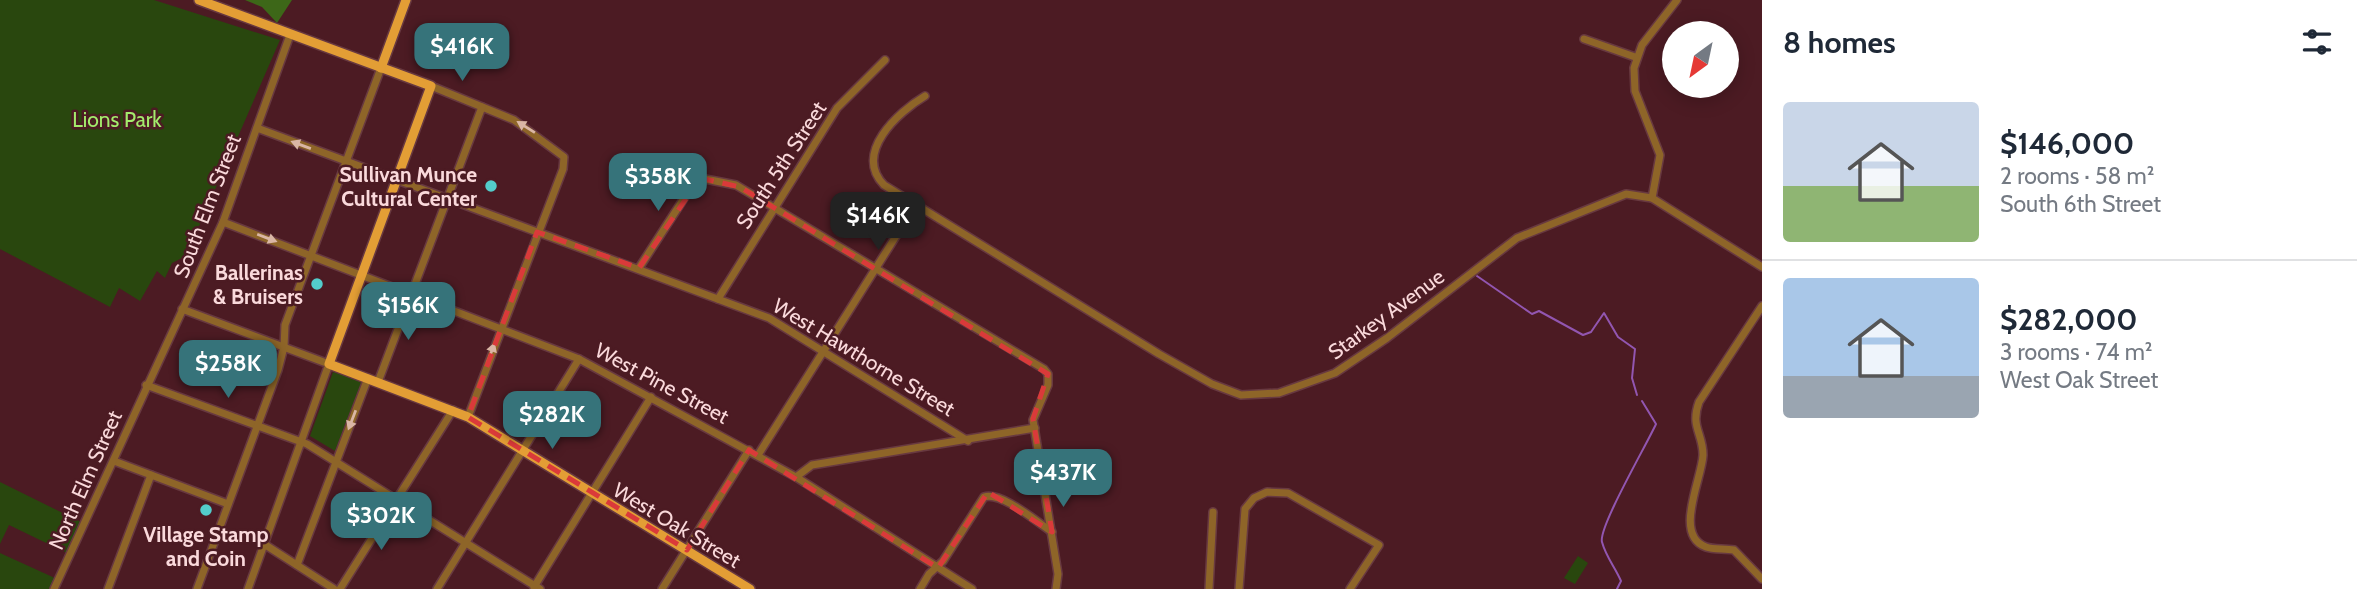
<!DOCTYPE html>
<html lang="en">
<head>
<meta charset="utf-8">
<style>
  :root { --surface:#fff; --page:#f2f2f3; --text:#1f2937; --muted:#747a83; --line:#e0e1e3; --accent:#36737a }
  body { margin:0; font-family:Cabin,sans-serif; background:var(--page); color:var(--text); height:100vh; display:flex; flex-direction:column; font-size:26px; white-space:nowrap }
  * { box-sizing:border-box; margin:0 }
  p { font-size:23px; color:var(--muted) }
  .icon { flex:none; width:38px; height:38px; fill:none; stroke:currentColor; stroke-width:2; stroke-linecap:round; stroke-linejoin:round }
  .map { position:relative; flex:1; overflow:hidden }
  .details { display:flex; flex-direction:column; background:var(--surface); width:595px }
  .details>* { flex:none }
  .needle { width:46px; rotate:213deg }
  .fabs { position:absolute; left:1662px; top:21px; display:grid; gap:14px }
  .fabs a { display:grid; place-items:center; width:77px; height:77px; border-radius:50%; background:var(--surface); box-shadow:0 4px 18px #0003; font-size:35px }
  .price { position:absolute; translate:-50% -60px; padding:0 16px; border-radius:14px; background:var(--accent); color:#fff; font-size:23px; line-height:46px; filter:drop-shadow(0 2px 4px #0008) }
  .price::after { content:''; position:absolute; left:50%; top:42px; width:21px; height:16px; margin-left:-10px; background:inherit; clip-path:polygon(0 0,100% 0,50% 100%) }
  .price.active { background:#222; color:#fff }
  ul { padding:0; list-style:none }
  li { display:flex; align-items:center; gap:21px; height:175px; padding:0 21px }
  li+li { border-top:2px solid var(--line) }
  li span { display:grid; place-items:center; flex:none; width:196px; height:140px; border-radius:7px; color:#555 }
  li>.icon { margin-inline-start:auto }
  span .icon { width:84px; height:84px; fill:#fffc; stroke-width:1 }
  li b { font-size:30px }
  h2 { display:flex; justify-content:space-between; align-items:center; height:84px; padding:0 21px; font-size:30px }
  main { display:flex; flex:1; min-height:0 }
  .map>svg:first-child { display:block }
  .green { fill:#29470e }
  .forest { fill:#3d6718 }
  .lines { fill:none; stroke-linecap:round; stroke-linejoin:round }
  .stream { stroke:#9256b0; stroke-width:2 }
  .minor-casing { stroke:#683940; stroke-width:10 }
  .major-casing { stroke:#683940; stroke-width:12 }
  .minor { stroke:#8e6528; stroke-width:7 }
  .major { stroke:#e39e35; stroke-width:9 }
  .oneway { fill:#dab6a5 }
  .marked { fill:none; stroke:#da3a3a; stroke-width:5; stroke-dasharray:14 9; stroke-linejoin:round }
  .poi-dot { fill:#53cdcb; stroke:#4c1b23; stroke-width:2.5 }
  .labels { text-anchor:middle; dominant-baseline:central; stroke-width:5; stroke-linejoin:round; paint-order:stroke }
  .park-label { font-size:21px; fill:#a3ec6c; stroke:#4c1b23 }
  .street-label { font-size:21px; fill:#fad9db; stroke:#4c1b23 }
  .poi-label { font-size:21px; font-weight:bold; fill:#fad9db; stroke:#4c1b23; text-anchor:end }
</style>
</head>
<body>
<main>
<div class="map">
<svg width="1762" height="589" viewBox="0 0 1762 589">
  <rect width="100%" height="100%" fill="#4c1b23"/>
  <g class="green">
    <polygon points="0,0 154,0 280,40 186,256 172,263 165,278 157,271 140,301 119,288 110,307 0,249"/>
    <polygon points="333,372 362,381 335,451 310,436"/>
    <polygon points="0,482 83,523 69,554 9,525 0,544"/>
    <polygon points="0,553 57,579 52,589 0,589"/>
    <polygon points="1578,556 1588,563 1575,584 1564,578"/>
  </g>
  <polygon class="forest" points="245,0 292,0 277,23 262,7"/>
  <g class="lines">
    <g class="stream">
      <polyline points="1477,276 1532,314 1539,311 1583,335 1591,332 1604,313 1618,337 1635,349 1632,378 1637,395"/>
      <path d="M1617,589L1621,581C1615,567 1606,557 1602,542C1598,528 1647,444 1656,424L1642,401"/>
    </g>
    <defs>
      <g id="minor">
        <polyline points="1584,39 1635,57"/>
        <polyline points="431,86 514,120 564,157 563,169 468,417"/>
        <path d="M925,96C898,112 853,153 884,185L1159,354L1212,384L1241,395L1279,393L1335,373L1387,338L1517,238L1626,194L1652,198L1762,267"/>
        <polyline points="257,128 769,318 968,441"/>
        <polyline points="1652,198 1660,155 1635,91 1634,68 1642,45 1677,0"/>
        <polyline points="223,222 579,359 796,477 972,589"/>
        <polyline points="639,268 692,186 700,178 736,185 1044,369 1048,374 1048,385 1033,420 1058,574 1056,589"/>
        <polyline points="718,299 837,108 885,60"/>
        <path d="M1762,306L1699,402C1690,427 1703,433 1703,455C1702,479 1673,535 1706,547C1714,550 1725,548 1734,550L1762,579"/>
        <polyline points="182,309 329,364 248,589"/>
        <polyline points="378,382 482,107"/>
        <polyline points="146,385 307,444 540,589"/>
        <polyline points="758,455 915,206"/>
        <polyline points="114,461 228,504"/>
        <polyline points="796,477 812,465 1035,428"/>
        <polyline points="264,544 334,589"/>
        <polyline points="297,565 368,378"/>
        <polyline points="534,587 651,397"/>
        <polyline points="54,589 223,222 290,35"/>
        <polyline points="108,589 151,475"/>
        <polyline points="197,589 278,370 284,347 285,325 381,68"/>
        <polyline points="340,589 453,410"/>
        <polyline points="437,589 579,359"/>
        <polyline points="662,589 749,450"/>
        <path d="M920,589L929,574L943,561L984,497C1001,491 1037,522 1052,532"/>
        <polyline points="1209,589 1213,512"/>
        <polyline points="1239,589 1245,509 1254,498 1267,492 1288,493 1379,545 1350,589"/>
      </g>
      <g id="major">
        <polyline points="199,0 431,86 329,364 468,417 750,589"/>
        <polyline points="381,68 406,0"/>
      </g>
    </defs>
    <use href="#minor" class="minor-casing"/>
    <use href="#major" class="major-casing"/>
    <use href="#minor" class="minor"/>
    <use href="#major" class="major"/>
  </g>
  <defs><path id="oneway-solid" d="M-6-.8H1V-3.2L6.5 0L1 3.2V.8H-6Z" transform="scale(1.75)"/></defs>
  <g class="oneway">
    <use href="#oneway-solid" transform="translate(526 127) rotate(-148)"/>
    <use href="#oneway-solid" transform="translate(301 145) rotate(-160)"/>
    <use href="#oneway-solid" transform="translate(267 238) rotate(21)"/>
    <use href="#oneway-solid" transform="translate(491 353) rotate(-70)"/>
    <use href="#oneway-solid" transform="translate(352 420) rotate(111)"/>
  </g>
  <path class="marked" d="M700,178L740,187L1048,374L1033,419L1052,532L988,492L938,568L749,450L687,550L468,417L537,232L639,268Z"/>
  <g class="poi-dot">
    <circle cx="491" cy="186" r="7"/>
    <circle cx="317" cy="284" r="7"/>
    <circle cx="206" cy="510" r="7"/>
  </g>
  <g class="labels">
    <g class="park-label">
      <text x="117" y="119">Lions Park</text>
    </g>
    <g class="street-label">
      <text transform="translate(781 165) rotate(-57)">South 5th Street</text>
      <text transform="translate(207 206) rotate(-69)">South Elm Street</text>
      <text transform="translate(1386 314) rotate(-36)">Starkey Avenue</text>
      <text transform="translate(864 357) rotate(31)">West Hawthorne Street</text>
      <text transform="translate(662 383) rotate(28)">West Pine Street</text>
      <text transform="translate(85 480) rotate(-66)">North Elm Street</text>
      <text transform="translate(677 525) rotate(31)">West Oak Street</text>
    </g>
    <g class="poi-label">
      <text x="477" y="174">Sullivan Munce<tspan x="477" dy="24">Cultural Center</tspan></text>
      <text x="303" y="272">Ballerinas<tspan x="303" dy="24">&amp; Bruisers</tspan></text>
      <text x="206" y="534" text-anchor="middle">Village Stamp<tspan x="206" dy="24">and Coin</tspan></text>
    </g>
  </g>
</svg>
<div class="fabs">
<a><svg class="needle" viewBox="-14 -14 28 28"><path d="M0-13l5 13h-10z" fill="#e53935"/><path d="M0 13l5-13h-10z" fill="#747a83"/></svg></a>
</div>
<b class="price" style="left:462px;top:83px">$416K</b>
<b class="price" style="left:658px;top:213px">$358K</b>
<b class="price active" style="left:878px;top:252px">$146K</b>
<b class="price" style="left:408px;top:342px">$156K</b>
<b class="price" style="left:228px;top:400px">$258K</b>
<b class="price" style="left:552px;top:451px">$282K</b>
<b class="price" style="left:1063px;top:509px">$437K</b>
<b class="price" style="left:381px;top:552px">$302K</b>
</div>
<section class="details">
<h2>8 homes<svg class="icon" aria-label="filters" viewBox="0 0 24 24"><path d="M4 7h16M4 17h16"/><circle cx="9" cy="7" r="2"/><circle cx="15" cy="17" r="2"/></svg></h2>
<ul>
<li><span style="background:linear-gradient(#c9d6e8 60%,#8fb573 0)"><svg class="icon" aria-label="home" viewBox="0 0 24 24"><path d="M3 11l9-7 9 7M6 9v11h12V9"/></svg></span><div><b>$146,000</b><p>2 rooms · 58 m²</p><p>South 6th Street</p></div></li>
<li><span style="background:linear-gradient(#a9c7e8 70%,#9aa5b1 0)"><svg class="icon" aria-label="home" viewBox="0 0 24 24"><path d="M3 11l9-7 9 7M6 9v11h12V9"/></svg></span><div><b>$282,000</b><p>3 rooms · 74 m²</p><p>West Oak Street</p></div></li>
</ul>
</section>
</main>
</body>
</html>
